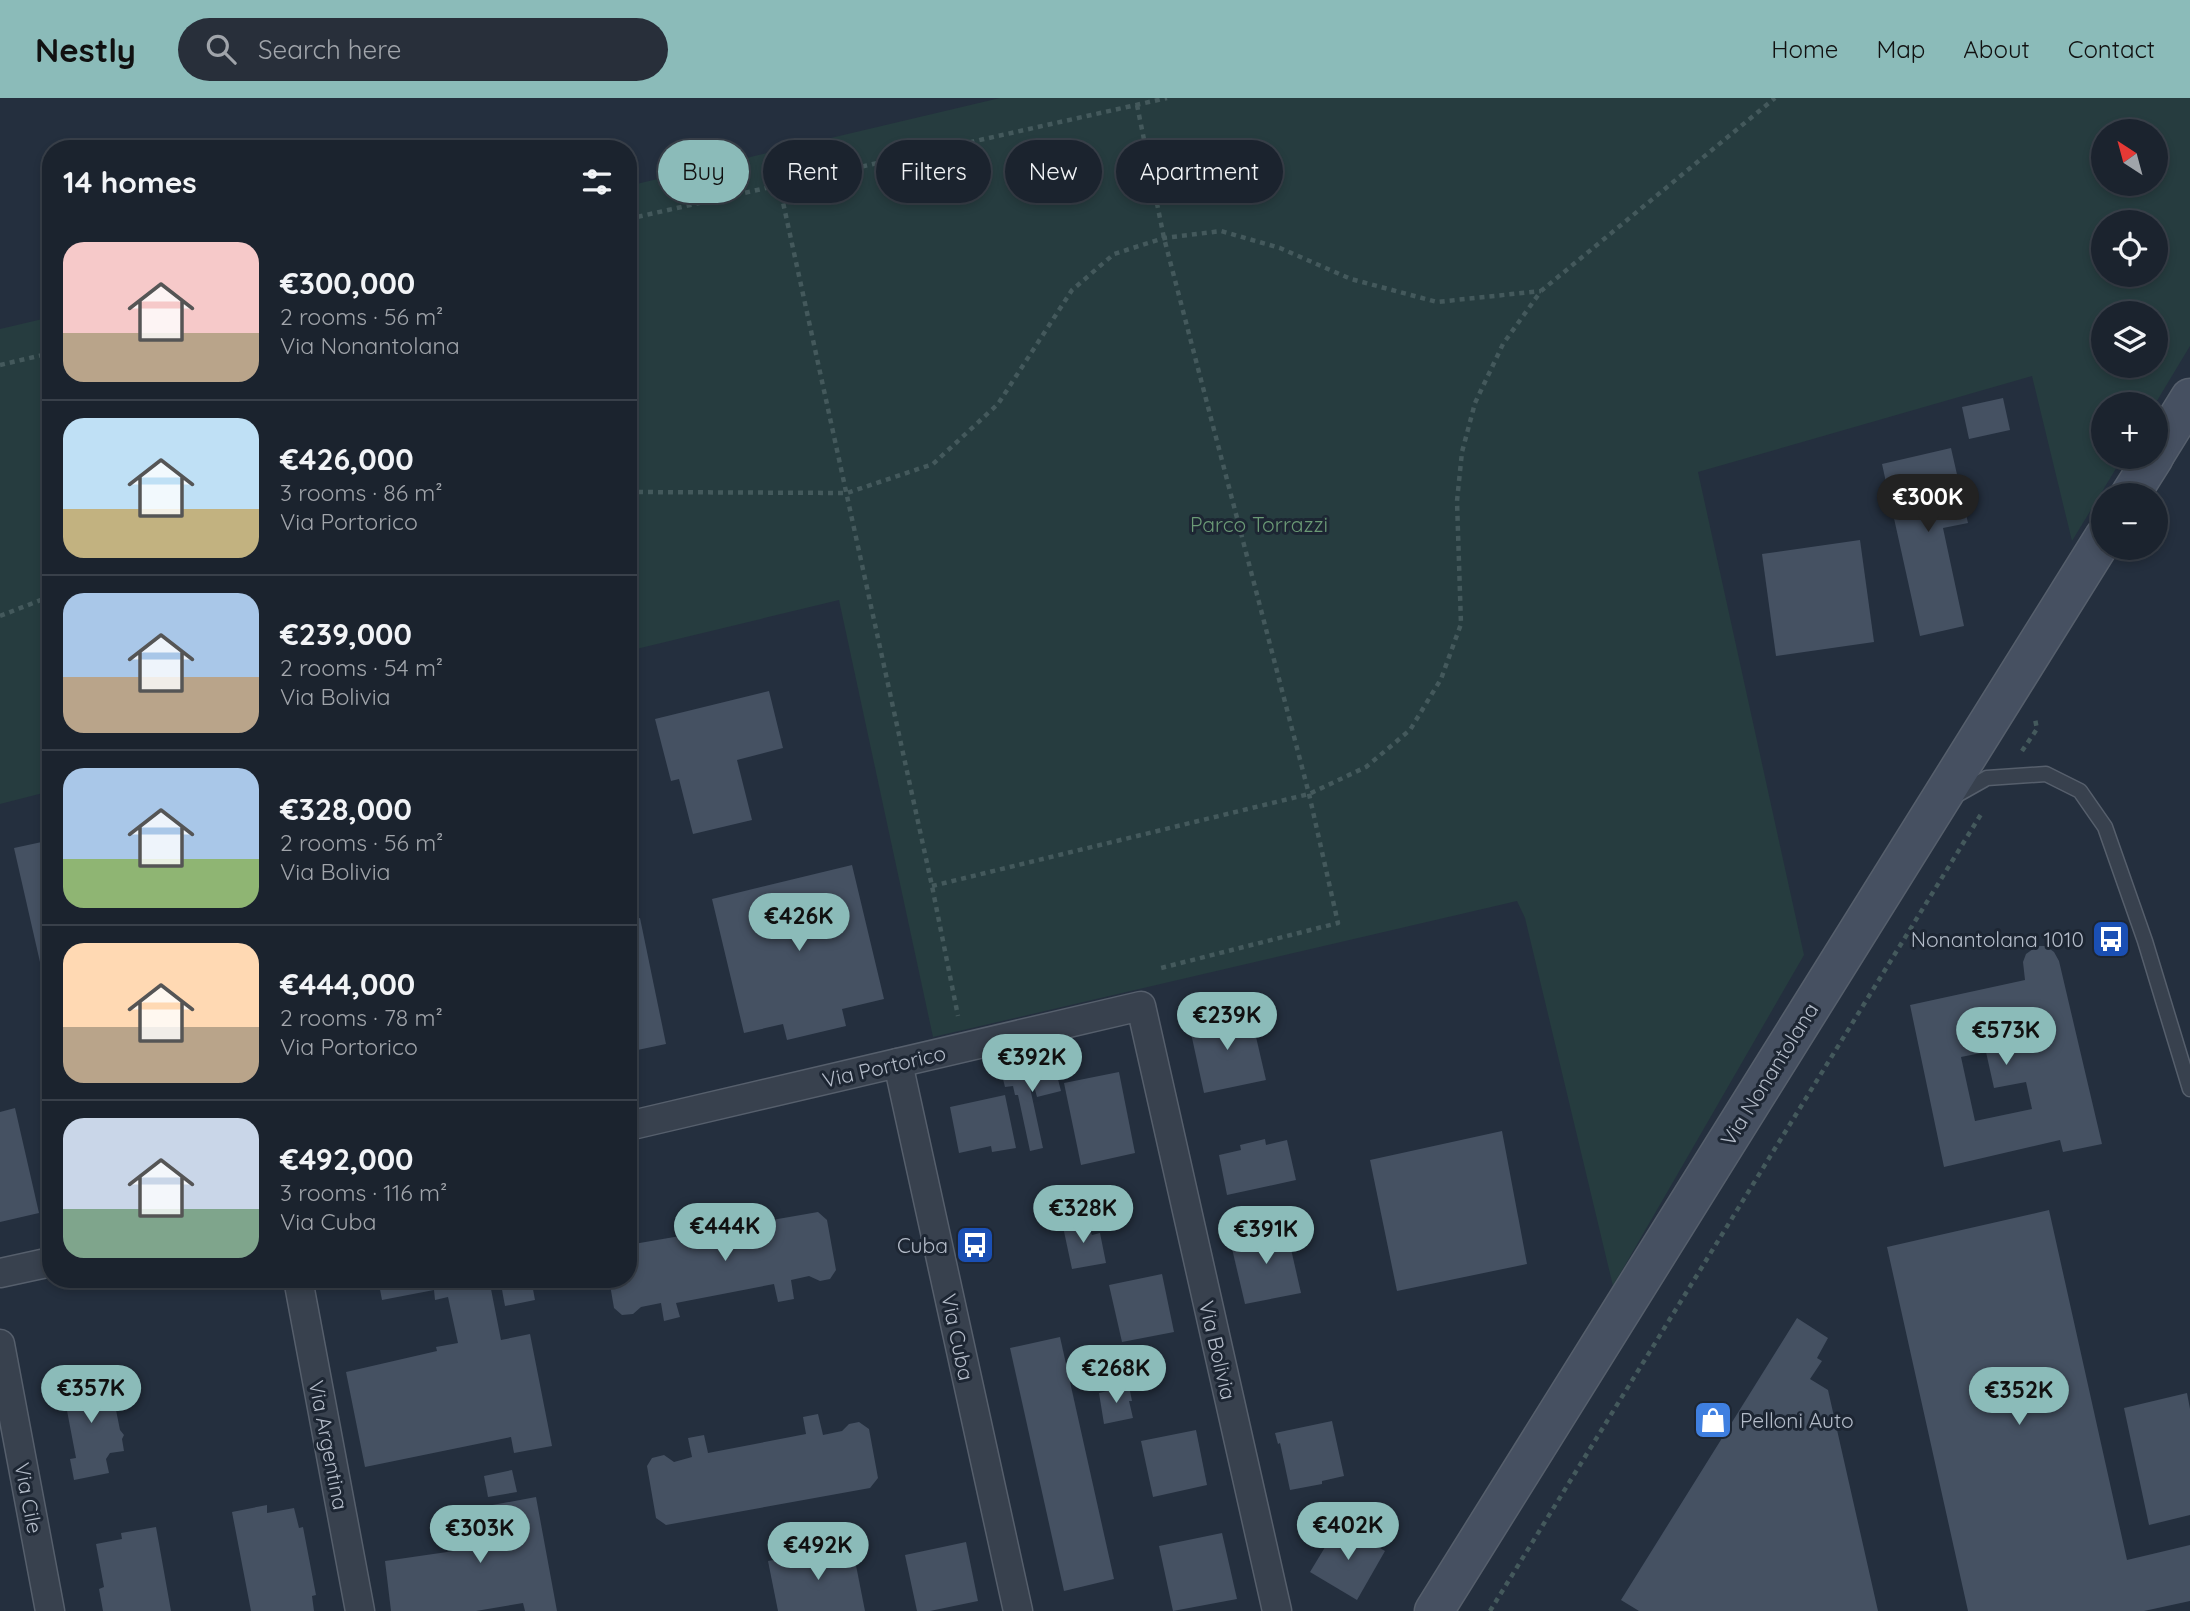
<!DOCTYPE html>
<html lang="en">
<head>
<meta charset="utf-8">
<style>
  :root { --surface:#1b232e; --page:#282f3a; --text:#f1f3f6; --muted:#a0a4aa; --line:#39404a; --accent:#8bbbb9 }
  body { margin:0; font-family:Quicksand,sans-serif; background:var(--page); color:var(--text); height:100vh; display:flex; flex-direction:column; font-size:26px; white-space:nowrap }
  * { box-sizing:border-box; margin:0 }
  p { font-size:23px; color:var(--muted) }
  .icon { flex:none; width:38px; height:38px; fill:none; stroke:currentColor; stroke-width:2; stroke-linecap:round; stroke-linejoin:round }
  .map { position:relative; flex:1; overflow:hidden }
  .details { position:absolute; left:42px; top:42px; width:595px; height:1148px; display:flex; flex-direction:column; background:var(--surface); border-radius:28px; box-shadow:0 4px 10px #0003,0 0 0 2px var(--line) }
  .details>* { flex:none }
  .guide { position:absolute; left:658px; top:42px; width:665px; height:63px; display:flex; gap:14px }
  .needle { width:46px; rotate:324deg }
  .buttons { position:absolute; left:2091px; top:21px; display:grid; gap:14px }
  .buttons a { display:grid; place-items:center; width:77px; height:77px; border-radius:50%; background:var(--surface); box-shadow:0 4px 10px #0003,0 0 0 2px var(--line); font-size:35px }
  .price { position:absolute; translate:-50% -60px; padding:0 16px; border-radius:24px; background:var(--accent); color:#111; font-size:23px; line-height:46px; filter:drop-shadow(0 2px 4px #0008) }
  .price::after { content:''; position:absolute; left:50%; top:42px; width:21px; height:16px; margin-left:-10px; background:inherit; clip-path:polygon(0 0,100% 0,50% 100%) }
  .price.active { background:#222; color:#fff }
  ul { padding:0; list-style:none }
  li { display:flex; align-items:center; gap:21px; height:175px; padding:0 21px }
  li+li { border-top:2px solid var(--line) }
  li span { display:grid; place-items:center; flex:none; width:196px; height:140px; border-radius:21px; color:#555 }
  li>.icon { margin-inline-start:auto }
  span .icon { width:84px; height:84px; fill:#fffc; stroke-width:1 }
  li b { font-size:30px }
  h2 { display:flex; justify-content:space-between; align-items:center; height:84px; padding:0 21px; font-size:30px }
  .tag { padding:0 24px; border-radius:32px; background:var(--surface); box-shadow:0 4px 10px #0003,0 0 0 2px var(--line); font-size:24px; line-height:63px }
  .tag.active { background:var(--accent); color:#111 }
  header { display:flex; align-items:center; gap:42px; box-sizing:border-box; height:98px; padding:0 35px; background:var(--accent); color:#111 }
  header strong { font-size:33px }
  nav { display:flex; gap:38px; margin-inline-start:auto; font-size:24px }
  .search { width:490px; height:63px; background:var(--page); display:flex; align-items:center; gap:18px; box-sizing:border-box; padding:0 24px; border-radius:38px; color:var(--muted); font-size:26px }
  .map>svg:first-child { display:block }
  .green { fill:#263c3f; fill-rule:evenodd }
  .building { fill:#455162; fill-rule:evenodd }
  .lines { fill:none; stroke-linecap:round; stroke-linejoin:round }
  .lane-casing { stroke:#565f6c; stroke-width:17 }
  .street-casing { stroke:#565f6c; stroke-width:31 }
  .secondary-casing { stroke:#565f6c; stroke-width:41 }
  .path { stroke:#44595c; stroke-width:4.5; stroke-dasharray:5 5; stroke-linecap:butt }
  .lane { stroke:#38414e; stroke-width:14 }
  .street { stroke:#38414e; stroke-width:28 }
  .secondary { stroke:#465061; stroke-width:38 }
  .labels { text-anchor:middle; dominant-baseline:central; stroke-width:6; stroke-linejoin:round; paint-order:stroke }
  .park-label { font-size:21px; fill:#6b9a76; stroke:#1d2633 }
  .poi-label { font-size:21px; fill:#b4bcc9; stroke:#1d2633; text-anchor:end }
  .street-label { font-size:21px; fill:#b4bcc9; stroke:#1d2633 }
</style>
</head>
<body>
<header>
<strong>Nestly</strong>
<div class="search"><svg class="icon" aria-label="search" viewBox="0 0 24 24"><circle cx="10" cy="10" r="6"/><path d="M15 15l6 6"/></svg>Search here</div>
<nav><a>Home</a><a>Map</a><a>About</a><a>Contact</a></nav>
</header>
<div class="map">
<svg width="2190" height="1513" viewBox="0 0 2190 1513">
  <rect width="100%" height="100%" fill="#242f3e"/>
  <g class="green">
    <path d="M1000,0H2190V248L2155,306H2104V359H2123L2072,443L2032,278L1698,374L1804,857L1613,1188L1525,820L1517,803L933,939L839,502L628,553V88ZM2104,33H2156V86H2104ZM2104,124H2156V177H2104ZM2104,215H2156V268H2104Z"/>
    <polygon points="51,219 51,693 0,706 0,231"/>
  </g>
  <g class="building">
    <polygon points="2003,300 2010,332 1969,341 1962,309"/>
    <polygon points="1951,350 1968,425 1943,430 1964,528 1920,538 1882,366"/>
    <polygon points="1860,442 1874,544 1776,558 1762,456"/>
    <polygon points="769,593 783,650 737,662 752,722 693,736 679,681 671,683 655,621"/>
    <polygon points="51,742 51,908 50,908 14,750"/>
    <polygon points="852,767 884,901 842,911 846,928 787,942 783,926 744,935 712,801"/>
    <polygon points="640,820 666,946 628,954 628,822"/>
    <path d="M2037,848H2046L2054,854L2059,863L2102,1046L2063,1054L2060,1042L1944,1069L1910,907L2025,882L2023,864L2026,856ZM1986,954L1994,990L2026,984L2032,1011L1975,1023L1961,959Z"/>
    <polygon points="1250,913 1266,982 1204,995 1189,926"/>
    <polygon points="1053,962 1061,993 1037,999 1033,984 1029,985 1043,1050 1030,1053 1018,997 1015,997 1013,988 1005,989 1001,973"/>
    <polygon points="1119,974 1135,1055 1081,1067 1064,985"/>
    <polygon points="1005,997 1016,1050 992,1054 991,1048 959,1055 950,1009"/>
    <polygon points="15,1010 39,1115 0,1124 0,1014"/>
    <polygon points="1502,1033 1527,1166 1397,1193 1370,1062"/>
    <polygon points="1265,1041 1266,1047 1287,1042 1296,1082 1227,1097 1219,1057 1241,1052 1240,1047"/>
    <polygon points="2049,1112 2127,1462 2190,1447 2190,1503 2144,1513 1968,1513 1887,1149"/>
    <polygon points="818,1114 827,1122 836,1172 830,1181 820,1183 809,1178 791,1182 794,1201 778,1204 774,1186 676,1205 680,1219 664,1223 661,1205 641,1209 633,1216 622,1217 614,1210 609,1181 628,1181 628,1147"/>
    <polygon points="1084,1120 1092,1137 1100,1135 1106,1165 1072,1171 1062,1124"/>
    <polygon points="1286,1129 1301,1195 1245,1206 1230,1142"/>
    <polygon points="1162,1176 1174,1234 1122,1244 1109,1187"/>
    <polygon points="378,1181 489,1181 501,1242 530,1236 552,1348 514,1355 511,1339 365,1369 346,1274 437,1253 436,1249 458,1245 448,1199 435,1202 434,1192 382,1202"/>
    <polygon points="500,1181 531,1181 535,1202 505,1208"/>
    <polygon points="1797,1220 1828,1240 1817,1260 1822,1263 1810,1281 1828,1292 1878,1513 1639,1513 1621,1502"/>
    <polygon points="1060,1239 1114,1481 1064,1493 1010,1250"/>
    <polygon points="91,1276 94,1289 99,1294 112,1291 114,1302 118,1307 116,1312 120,1332 124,1337 122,1341 124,1353 110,1355 106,1361 109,1375 74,1382 70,1361 76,1360 65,1302 60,1303 56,1282"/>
    <polygon points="1129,1288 1132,1303 1129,1303 1133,1320 1104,1326 1099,1295"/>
    <polygon points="2187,1295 2190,1311 2190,1417 2149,1427 2124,1310"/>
    <polygon points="818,1316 823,1337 842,1333 849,1326 859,1324 869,1331 878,1380 870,1390 666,1427 656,1420 647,1368 652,1360 664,1357 674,1364 692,1359 688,1340 704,1337 708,1355 806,1336 803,1319"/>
    <polygon points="1332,1323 1344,1378 1322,1383 1322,1386 1290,1392 1280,1345 1278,1346 1275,1335"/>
    <polygon points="1196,1332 1207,1387 1153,1399 1141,1343"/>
    <polygon points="512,1372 517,1394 488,1399 484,1378"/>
    <polygon points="536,1399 557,1513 525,1513 523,1505 476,1513 391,1513 385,1463 454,1453 449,1415"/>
    <polygon points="267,1407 267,1415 294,1410 299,1430 303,1429 316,1497 312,1498 314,1513 251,1513 232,1414"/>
    <polygon points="1339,1426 1385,1453 1357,1502 1310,1474"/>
    <polygon points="156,1429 171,1513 103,1513 99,1491 104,1489 96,1446 122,1441 121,1435"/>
    <polygon points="1222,1435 1237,1501 1173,1513 1159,1448"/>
    <polygon points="966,1444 978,1503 930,1513 917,1513 905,1457"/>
    <polygon points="852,1447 865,1513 778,1513 768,1463"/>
  </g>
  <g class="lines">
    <defs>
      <polyline id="lane" points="1955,698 1987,680 2046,676 2080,693 2105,729 2145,843 2190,991"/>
      <g id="street">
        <polyline points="898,965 1018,1513"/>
        <polyline points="628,1028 1141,908 1277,1513"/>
        <polyline points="0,1175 51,1164"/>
        <polyline points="298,1181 360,1513"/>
        <polyline points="0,1246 50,1513"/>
      </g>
      <g id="secondary">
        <polyline points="2156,355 2190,300"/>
        <polyline points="2130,397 2154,359"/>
        <polyline points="1434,1513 2104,439"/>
      </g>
    </defs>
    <use href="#lane" class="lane-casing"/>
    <use href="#street" class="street-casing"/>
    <use href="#secondary" class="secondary-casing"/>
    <g class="path">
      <polyline points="1137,7 1164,140 1309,696 1338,825 1161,870"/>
      <polyline points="779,86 932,788 958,918"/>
      <polyline points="628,121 1167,0"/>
      <polyline points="0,267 51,255"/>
      <polyline points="628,394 847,395 933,366 998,306 1072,192 1114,156 1164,140 1221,133 1280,150 1351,181 1437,204 1541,193"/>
      <polyline points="0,518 51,498"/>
      <polyline points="2022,653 2037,631 2035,621"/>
      <polyline points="932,788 1309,696 1366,669 1410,632 1441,581 1461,526 1457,403 1462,354 1475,305 1503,246 1541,193 1775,0"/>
      <polyline points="1490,1513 1983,713"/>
    </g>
    <use href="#lane" class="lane"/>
    <use href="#street" class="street"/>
    <use href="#secondary" class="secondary"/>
  </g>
  <defs>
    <symbol id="bus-square" viewBox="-11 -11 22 22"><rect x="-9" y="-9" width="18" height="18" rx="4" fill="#1a4fb4" stroke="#1d2633"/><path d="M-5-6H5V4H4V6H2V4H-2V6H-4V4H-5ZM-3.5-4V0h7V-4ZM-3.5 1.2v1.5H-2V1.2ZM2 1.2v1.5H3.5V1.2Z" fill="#fff"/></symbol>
    <symbol id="shop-square" viewBox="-11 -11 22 22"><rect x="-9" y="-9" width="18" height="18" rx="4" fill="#3f7fe0" stroke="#1d2633"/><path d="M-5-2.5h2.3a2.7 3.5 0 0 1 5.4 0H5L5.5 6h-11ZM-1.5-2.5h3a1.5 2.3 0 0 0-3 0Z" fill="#fff"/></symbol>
  </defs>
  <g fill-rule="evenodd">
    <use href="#bus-square" x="2089" y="819" width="44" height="44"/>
    <use href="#bus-square" x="953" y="1125" width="44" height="44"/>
    <use href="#shop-square" x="1691" y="1300" width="44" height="44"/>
  </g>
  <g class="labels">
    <g class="park-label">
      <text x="1259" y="426">Parco Torrazzi</text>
    </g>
    <g class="poi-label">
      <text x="2084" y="841">Nonantolana 1010</text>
      <text x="948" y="1147">Cuba</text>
      <text x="1740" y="1322" text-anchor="start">Pelloni Auto</text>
    </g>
    <g class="street-label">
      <text transform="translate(884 968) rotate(-13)">Via Portorico</text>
      <text transform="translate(1769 976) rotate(-58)">Via Nonantolana</text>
      <text transform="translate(958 1239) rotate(78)">Via Cuba</text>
      <text transform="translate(1218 1252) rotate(77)">Via Bolivia</text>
      <text transform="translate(329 1347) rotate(79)">Via Argentina</text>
      <text transform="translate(29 1400) rotate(79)">Via Cile</text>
    </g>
  </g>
</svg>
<div class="buttons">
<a><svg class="needle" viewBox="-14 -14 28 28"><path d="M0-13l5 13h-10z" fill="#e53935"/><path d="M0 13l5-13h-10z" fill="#a0a4aa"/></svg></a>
<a><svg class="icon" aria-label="locate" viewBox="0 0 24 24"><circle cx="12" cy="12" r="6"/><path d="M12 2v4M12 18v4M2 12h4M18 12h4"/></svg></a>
<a><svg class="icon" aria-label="layers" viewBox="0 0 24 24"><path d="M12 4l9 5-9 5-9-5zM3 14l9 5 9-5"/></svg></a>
<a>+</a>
<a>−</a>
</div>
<b class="price active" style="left:1928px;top:436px">€300K</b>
<b class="price" style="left:799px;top:855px">€426K</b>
<b class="price" style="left:1227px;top:954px">€239K</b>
<b class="price" style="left:2006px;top:969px">€573K</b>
<b class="price" style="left:1032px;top:996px">€392K</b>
<b class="price" style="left:1083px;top:1147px">€328K</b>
<b class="price" style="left:725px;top:1165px">€444K</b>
<b class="price" style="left:1266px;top:1168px">€391K</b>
<b class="price" style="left:1116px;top:1307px">€268K</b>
<b class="price" style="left:91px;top:1327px">€357K</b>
<b class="price" style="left:2019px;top:1329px">€352K</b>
<b class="price" style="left:1348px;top:1464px">€402K</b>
<b class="price" style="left:480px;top:1467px">€303K</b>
<b class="price" style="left:818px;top:1484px">€492K</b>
<div class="guide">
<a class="tag active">Buy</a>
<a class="tag">Rent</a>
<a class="tag">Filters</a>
<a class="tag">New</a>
<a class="tag">Apartment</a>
</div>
<section class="details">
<h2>14 homes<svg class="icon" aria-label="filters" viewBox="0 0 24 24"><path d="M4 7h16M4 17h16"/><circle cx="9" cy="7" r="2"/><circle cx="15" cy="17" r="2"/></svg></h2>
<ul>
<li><span style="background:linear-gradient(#f6c9c9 65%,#b9a48a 0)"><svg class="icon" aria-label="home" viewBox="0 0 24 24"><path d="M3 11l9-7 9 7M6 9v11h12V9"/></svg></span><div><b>€300,000</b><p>2 rooms · 56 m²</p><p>Via Nonantolana</p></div></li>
<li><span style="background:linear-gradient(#bfe0f5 65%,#c2b280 0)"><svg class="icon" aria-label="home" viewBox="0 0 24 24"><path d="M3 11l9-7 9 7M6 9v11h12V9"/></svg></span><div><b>€426,000</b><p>3 rooms · 86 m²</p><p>Via Portorico</p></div></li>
<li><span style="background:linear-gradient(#a9c7e8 60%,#b9a48a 0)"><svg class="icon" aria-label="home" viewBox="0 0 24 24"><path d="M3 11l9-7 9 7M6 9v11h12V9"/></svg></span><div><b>€239,000</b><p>2 rooms · 54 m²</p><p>Via Bolivia</p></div></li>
<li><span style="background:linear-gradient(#a9c7e8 65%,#8fb573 0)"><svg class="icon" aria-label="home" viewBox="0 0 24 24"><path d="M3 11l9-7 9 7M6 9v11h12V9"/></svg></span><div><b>€328,000</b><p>2 rooms · 56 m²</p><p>Via Bolivia</p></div></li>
<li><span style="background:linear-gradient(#ffd9b3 60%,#b9a48a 0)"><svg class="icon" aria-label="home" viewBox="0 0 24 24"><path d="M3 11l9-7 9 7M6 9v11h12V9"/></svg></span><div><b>€444,000</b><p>2 rooms · 78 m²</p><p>Via Portorico</p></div></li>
<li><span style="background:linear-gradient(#c9d6e8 65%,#7fa58c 0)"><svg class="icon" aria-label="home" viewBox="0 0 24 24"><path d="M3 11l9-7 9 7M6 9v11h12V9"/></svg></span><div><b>€492,000</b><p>3 rooms · 116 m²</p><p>Via Cuba</p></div></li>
</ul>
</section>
</div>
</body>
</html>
